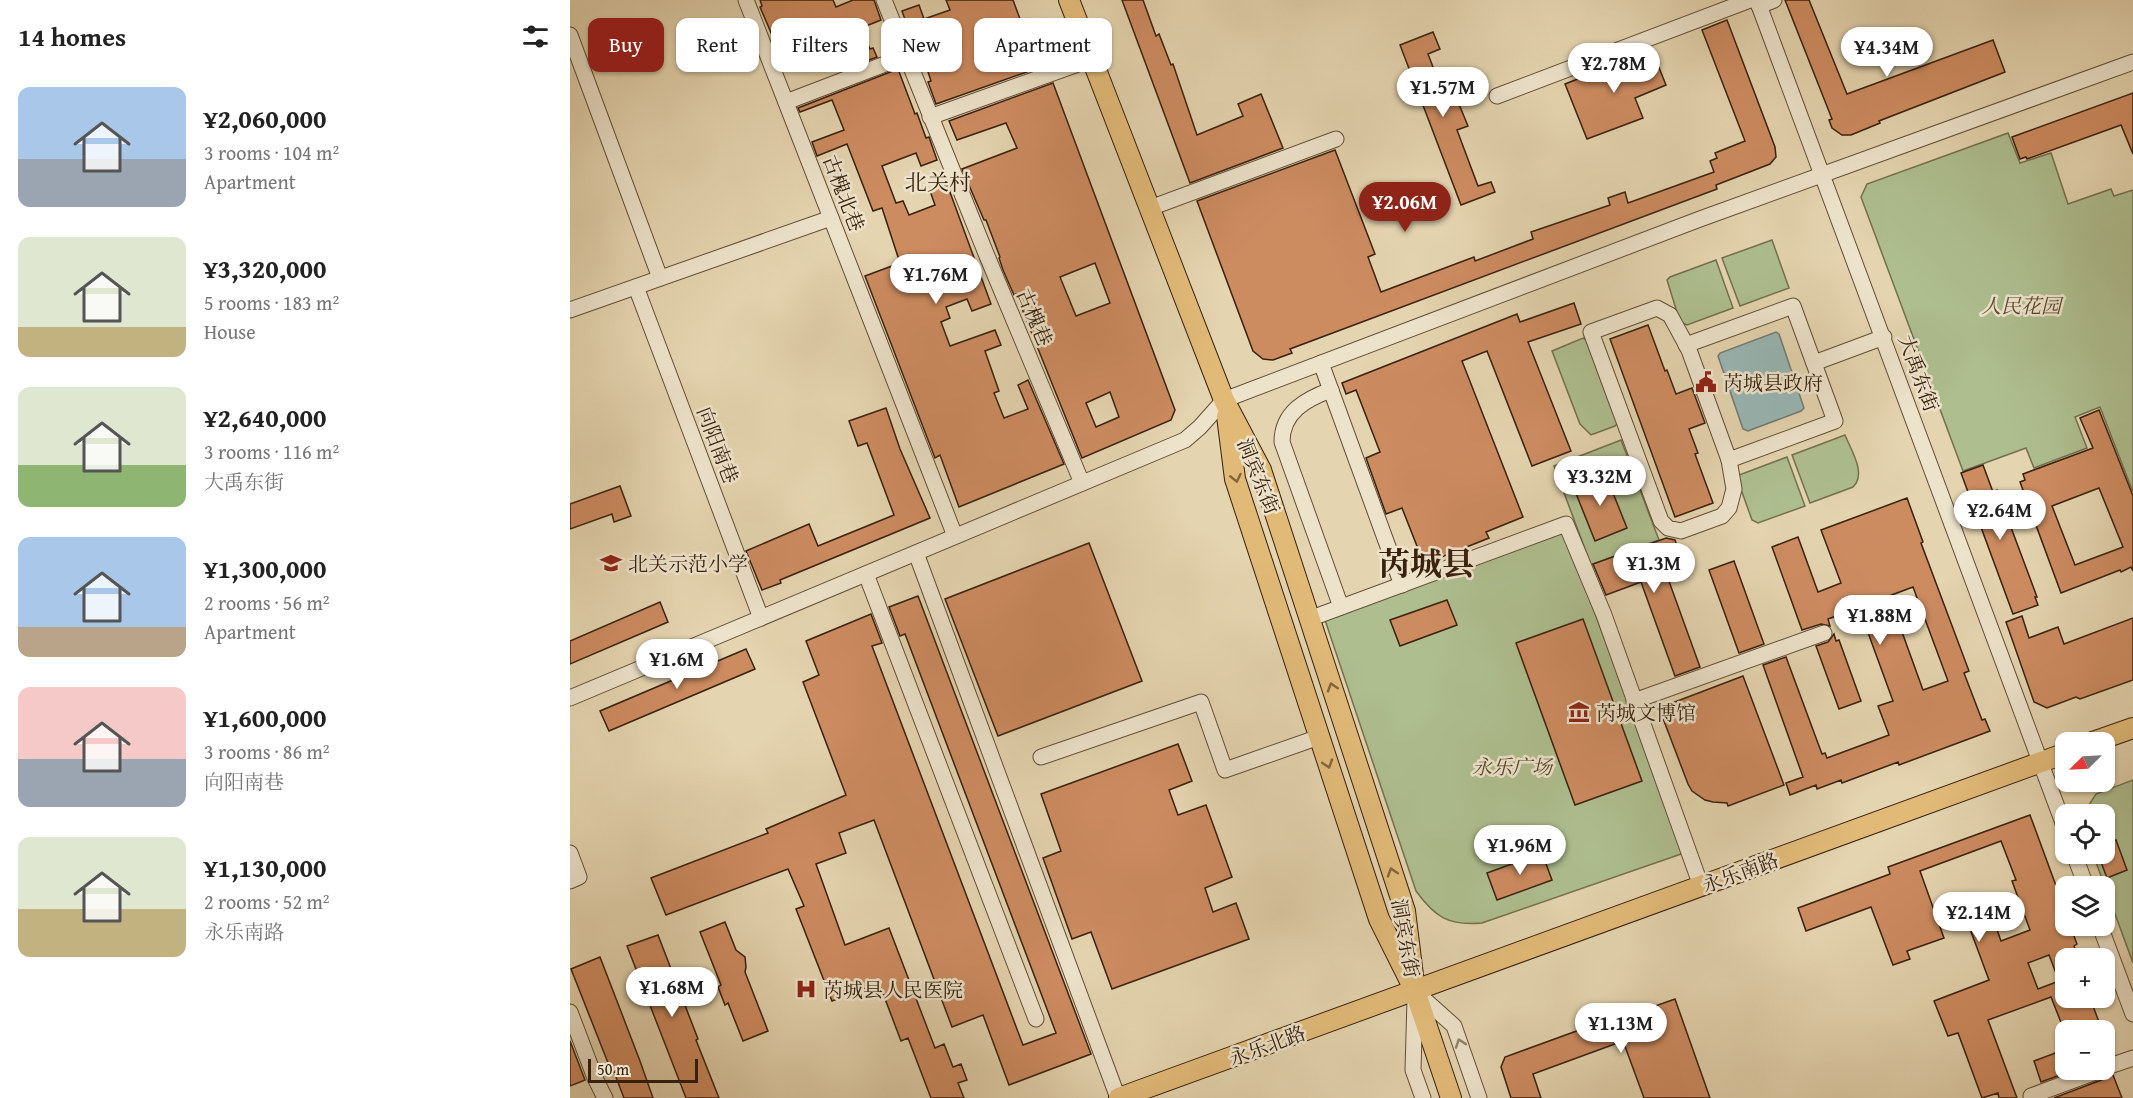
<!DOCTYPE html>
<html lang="en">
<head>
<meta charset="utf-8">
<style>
  :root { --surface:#fff; --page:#f2f2f2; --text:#222; --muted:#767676; --accent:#8f2418 }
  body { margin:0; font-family:"Gentium Book Plus","Noto Serif SC",serif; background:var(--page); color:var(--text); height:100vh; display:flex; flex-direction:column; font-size:22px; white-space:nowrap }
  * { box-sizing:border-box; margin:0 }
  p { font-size:20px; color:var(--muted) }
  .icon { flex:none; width:33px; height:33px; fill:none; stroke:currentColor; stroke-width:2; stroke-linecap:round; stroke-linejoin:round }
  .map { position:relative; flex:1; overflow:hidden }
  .side { display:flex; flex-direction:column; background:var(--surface); width:570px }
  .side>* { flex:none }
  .banner { position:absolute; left:18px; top:18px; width:570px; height:54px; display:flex; gap:12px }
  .needle { width:39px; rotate:246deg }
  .controls { position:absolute; left:1485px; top:732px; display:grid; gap:12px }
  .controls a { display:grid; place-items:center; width:60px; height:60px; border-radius:12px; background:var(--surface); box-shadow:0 2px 4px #0004; font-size:30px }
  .scale { position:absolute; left:18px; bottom:15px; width:110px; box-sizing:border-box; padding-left:6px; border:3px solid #38210e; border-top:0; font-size:16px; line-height:21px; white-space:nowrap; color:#38210e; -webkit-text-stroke:4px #ede3cb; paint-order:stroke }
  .price { position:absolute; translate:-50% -51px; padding:0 14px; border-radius:21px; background:#fff; color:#222; font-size:20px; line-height:39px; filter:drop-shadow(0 2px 3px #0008) }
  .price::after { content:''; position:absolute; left:50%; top:36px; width:18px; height:14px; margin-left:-9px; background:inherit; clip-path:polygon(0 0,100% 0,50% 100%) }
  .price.active { background:var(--accent); color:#fff }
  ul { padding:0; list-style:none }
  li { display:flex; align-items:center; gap:18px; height:150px; padding:0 18px }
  li span { display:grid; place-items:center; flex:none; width:168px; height:120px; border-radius:12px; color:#555 }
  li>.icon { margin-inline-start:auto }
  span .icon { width:72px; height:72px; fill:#fffc; stroke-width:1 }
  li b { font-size:26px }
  h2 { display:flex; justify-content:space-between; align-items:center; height:72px; padding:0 18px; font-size:26px }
  .chip { padding:0 21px; border-radius:12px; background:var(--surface); box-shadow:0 2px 4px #0004; font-size:21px; line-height:54px }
  .chip.active { background:var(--accent); color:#fff }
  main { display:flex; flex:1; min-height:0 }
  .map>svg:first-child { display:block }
  .green { fill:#aebe8f; stroke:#73704e; stroke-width:1.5 }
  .water { fill:#98b6b4; stroke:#727a72; stroke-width:1.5 }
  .building { fill:#cd8b60; stroke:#38210e; stroke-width:1.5; fill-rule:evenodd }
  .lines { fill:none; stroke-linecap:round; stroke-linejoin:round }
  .minor-casing { stroke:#634e36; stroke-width:17 }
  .major-casing { stroke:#38210e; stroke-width:22 }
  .minor { stroke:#ede3cb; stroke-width:15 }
  .major { stroke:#e2ba78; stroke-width:20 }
  .oneway { stroke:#84663e }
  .oneway2 { stroke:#92826c }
  .labels { text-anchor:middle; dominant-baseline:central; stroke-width:5; stroke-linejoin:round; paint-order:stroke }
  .street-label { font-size:20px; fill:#38210e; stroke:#ede3cb }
  .park-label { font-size:20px; font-style:italic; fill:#56482e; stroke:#ede3cb }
  .poi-label { font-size:20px; fill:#38210e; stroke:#ede3cb; text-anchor:start }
  .quarter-label { font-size:22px; fill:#38210e; stroke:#ede3cb }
  .town-label { font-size:32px; font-weight:bold; fill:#38210e; stroke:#ede3cb }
</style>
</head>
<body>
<main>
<section class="side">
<h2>14 homes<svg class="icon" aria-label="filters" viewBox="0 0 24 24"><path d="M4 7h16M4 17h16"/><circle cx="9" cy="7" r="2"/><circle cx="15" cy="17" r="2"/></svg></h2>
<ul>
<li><span style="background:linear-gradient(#a9c7e8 60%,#9aa5b1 0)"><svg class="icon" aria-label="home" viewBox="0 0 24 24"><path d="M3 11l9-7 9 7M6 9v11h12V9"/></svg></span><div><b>¥2,060,000</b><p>3 rooms · 104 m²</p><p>Apartment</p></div></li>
<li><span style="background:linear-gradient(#dfe7d0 75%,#c2b280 0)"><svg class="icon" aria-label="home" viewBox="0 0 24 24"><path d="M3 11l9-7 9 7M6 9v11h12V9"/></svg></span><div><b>¥3,320,000</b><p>5 rooms · 183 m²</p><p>House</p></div></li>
<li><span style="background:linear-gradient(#dfe7d0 65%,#8fb573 0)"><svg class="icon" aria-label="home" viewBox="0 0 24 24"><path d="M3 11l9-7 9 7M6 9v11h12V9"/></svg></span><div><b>¥2,640,000</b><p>3 rooms · 116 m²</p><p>大禹东街</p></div></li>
<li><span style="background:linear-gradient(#a9c7e8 75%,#b9a48a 0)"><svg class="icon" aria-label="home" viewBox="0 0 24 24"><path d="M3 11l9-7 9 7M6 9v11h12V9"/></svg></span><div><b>¥1,300,000</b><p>2 rooms · 56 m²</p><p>Apartment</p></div></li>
<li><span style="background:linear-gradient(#f6c9c9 60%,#9aa5b1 0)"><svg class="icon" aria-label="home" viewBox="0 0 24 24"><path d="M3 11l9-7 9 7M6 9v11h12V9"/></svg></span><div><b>¥1,600,000</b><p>3 rooms · 86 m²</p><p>向阳南巷</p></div></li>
<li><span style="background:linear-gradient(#dfe7d0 60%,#c2b280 0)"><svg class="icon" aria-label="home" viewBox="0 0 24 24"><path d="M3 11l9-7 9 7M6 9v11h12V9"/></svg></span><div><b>¥1,130,000</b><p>2 rooms · 52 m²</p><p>永乐南路</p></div></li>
</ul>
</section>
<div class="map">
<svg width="1563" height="1098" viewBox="0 0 1563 1098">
  <rect width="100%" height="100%" fill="#e4d4af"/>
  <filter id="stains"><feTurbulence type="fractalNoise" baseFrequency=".00333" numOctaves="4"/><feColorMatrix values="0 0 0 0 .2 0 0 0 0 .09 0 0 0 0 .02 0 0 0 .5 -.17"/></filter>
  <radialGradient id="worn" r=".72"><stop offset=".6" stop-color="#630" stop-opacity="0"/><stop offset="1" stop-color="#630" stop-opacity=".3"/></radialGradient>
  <g class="green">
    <polygon points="1438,133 1450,163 1481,153 1498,204 1541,189 1544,196 1563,190 1563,492 1530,407 1505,417 1517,448 1464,468 1456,448 1393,471 1291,197 1297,184"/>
    <polygon points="1202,240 1219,288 1170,306 1152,258"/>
    <polygon points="1146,260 1163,308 1117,325 1110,322 1097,280 1100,277"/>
    <polygon points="1013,338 1018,341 1048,423 1045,426 1021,435 1010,424 982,351"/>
    <path d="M1275,435C1281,450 1297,474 1283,487L1240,503L1222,455Z"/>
    <polygon points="1051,440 1089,540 1021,565 984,466"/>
    <polygon points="1217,457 1235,506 1188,523 1182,520 1168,481 1169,475"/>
    <path d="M994,530L1114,853L912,923C878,926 865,917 846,891L755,620Z"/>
    <polygon points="1563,780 1563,963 1523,854 1534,854 1534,814 1513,814 1526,794"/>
  </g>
  <polygon class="water" points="1206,332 1209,334 1234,408 1231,411 1178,431 1173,429 1148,356 1150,353"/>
  <g class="building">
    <polygon points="190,0 263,0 266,7 283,0 304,0 311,20 291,28 300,49 303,48 307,57 272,70 261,44 214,63 190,7 192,6"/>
    <polygon points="376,0 443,0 468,68 366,104 358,82 361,81 345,32 340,34 332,11 349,5 354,19 380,10"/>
    <polygon points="552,0 573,0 586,36 589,34 601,65 603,64 627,135 673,116 668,104 691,94 713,148 620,183"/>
    <polygon points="1215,0 1239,0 1277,94 1423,40 1435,72 1309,121 1310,123 1281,135 1272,135 1262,128 1259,120 1262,119"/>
    <polygon points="1157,20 1205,147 1206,157 1200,164 1146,185 1147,189 720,349 722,353 703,360 693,359 683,351 627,201 765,150 805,254 798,257 811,292 904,257 905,261 963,239 961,232 1040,205 1038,198 1055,192 1058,203 1144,172 1140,161 1147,158 1145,153 1175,141 1132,30"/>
    <polygon points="863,32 870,49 858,54 876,101 886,97 898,126 887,130 908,186 921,182 925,192 891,205 830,45"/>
    <polygon points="1082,50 1096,85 1065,98 1073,118 1017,139 995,84"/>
    <polygon points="328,69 345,114 347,113 356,138 359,137 367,160 351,166 346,153 312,166 326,203 333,201 339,215 365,205 360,191 377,184 421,304 402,311 397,299 376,307 380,318 371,322 380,346 425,330 431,345 415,351 429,391 424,393 434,418 458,409 448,385 458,380 494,464 389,507 370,455 365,458 295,276 330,263 312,208 303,211 277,144 247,156 242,142 274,130 262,100 230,112 228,108"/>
    <path d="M483,83L605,410L601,420L512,458L446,294L444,295L433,270L429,258L430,257L416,220H414L392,169L447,148L436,123L387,140L379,121ZM525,263L540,303L506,316L490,277ZM540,392L549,417L526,427L516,403Z"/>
    <polygon points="1563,93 1563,154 1551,125 1457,159 1456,157 1450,159 1442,137"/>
    <polygon points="1004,303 1011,324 958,342 1001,451 962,466 917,351 892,361 953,517 916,532 919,538 854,564 832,508 816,514 796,458 810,452 786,390 776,394 772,383 947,314 950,322"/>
    <polygon points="1078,325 1095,371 1097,370 1106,394 1122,388 1135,423 1119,429 1128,453 1125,454 1143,503 1105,517 1040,339"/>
    <polygon points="316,408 330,449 360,518 210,580 211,583 192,590 176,551 239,524 248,546 324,515 297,443 288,446 279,421"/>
    <path d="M1529,410L1563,496V571L1561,567L1551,572L1550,570L1491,593L1450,482L1455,480L1453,474L1523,448L1510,418ZM1529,488L1553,547L1505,565L1482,506Z"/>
    <polygon points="1413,465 1423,492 1427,490 1467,597 1465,597 1468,605 1443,614 1391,473"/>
    <polygon points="1035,473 1057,528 1025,541 1003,486"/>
    <polygon points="50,486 61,516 44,522 42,514 0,529 0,504"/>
    <path d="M1337,498L1353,542L1351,543L1399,671L1394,673L1412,720L1415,719L1420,731L1329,765L1328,762L1272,783L1271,780L1247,789L1246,785L1220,795L1216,783L1233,777L1193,665L1216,657L1252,754L1255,753L1257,758L1319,735L1308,706L1323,701L1289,608L1258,619L1260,626L1251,624L1232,630L1202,547L1228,537L1248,592L1271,583L1251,530ZM1343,587L1378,681L1353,690L1319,596Z"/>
    <polygon points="1096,538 1105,540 1114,566 1096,573 1130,667 1105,676 1071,582 1036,595 1023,564"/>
    <polygon points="519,543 572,681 428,736 375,599"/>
    <polygon points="1164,561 1194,644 1169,653 1139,570"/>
    <polygon points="348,596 521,1054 439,1085 413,1015 382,1027 304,820 269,833 276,853 246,864 275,945 319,928 365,1048 374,1044 383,1067 391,1064 397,1080 388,1083 394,1098 361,1098 338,1038 331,1041 309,983 262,1001 226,909 234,906 218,869 96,915 81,878 198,833 196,829 276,795 233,682 249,675 236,641 301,614 312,643 302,646 453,1045 486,1033 335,634 330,636 319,607"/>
    <polygon points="877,600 887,625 830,646 820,620"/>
    <polygon points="90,602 98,622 0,664 0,641"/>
    <polygon points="1452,616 1459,638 1488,627 1494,644 1563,618 1563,680 1510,699 1506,697 1477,708 1464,702 1436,622"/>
    <polygon points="1013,619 1072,781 1005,805 946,643"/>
    <polygon points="1264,634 1266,641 1269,640 1291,701 1269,709 1246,646 1258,642"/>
    <polygon points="176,649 185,669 39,731 30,711"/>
    <polygon points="1173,676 1214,785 1158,806 1157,803 1143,802 1135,800 1122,791 1118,784 1089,708"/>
    <polygon points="608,744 622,781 599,790 608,815 636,805 662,877 635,888 643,912 666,903 679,939 542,989 521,932 502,939 473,858 491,851 471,794"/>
    <path d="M1460,815L1496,913V926H1500L1507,944L1504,946L1509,958H1496V998H1520L1532,1030H1494L1481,997L1418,1020L1447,1098H1429L1428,1093L1412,1098L1388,1033L1378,1036L1364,1001L1419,980L1390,902L1414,893L1431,941L1460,930L1442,881L1446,880L1431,841L1350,871L1374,938L1337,951L1340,959L1323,965L1301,907L1236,931L1228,908L1320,874L1318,867ZM1479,955L1489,981L1468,989L1458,963Z"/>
    <polygon points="1546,840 1557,870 1537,878 1528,854 1534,854 1534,844"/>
    <polygon points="972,853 982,880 927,900 917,873"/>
    <polygon points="155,922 166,950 175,957 176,967 175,972 198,1031 173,1041 158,1003 155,1005 148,987 151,985 130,932"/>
    <polygon points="88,935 128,1039 126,1040 149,1098 116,1098 57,946"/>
    <polygon points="30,957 70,1061 83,1098 54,1098 44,1072 42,1073 1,969"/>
    <polygon points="1105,999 1140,1098 1074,1098 1053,1041 963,1074 971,1098 941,1098 931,1067 935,1057 1045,1017 1046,1020"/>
    <polygon points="0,1041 15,1080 0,1086"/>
    <polygon points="1496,1049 1496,1070 1504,1070 1471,1082 1464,1061"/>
    <polygon points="1543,1075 1552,1098 1484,1098 1534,1079"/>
  </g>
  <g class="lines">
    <defs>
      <g id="minor">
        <polyline points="176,0 385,536"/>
        <polyline points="314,0 417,256 512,483"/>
        <polyline points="1187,0 1496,831"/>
        <polyline points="1189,6 1204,0"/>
        <polyline points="0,35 90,278"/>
        <polyline points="927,96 1180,0"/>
        <polyline points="216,102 336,56"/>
        <polyline points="360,117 522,59"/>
        <polyline points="580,208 766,139"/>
        <polyline points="66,287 191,618"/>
        <polygon points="1087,308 1100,315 1119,350 1159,460 1164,489 1159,508 1152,516 1111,531 1098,528 1091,521 1021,332"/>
        <polyline points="0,310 261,218"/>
        <polyline points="1116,345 1223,306 1265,421 1159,460"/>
        <polyline points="751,363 832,585"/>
        <polyline points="1244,363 1314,337"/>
        <path d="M761,390C736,399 712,412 712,442L771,607"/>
        <polyline points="346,553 548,1098"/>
        <polyline points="296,574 466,1019"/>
        <polyline points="739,619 996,524 1034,615 1131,886"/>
        <polyline points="0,698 615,440 630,427 654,400 1130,219 1563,62"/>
        <polyline points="1064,701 1254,633"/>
        <polyline points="471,757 631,702 655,770 749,737"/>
        <polyline points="0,853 9,877 0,881"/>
        <polyline points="1504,854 1516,886"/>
        <polyline points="1530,926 1563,1014"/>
        <polyline points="845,991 884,1026 909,1098"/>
        <polyline points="845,1000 843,1070 853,1098"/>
        <polyline points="0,1012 25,1078 35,1098"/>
        <polyline points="1534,1068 1563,1058"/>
        <polyline points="1461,1096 1531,1070"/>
      </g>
      <g id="major">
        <polyline points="499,0 654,400 691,470 835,911 845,991"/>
        <polyline points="657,416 665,479 809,919 845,991 881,1098"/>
        <polyline points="1523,742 1563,728"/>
        <polyline points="549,1098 1496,753"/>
      </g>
    </defs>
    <use href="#minor" class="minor-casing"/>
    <use href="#major" class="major-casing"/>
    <use href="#minor" class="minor"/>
    <use href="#major" class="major"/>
  </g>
  <defs><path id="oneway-chevron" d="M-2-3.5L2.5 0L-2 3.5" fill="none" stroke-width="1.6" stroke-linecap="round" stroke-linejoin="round" transform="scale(1.5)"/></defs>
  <g class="oneway">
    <use href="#oneway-chevron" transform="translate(666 478) rotate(77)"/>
    <use href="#oneway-chevron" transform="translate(762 687) rotate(-108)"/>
    <use href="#oneway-chevron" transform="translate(758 764) rotate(72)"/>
    <use href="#oneway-chevron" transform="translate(822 872) rotate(-108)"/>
  </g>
  <use class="oneway2" href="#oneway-chevron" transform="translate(890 1043) rotate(-109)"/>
  <defs>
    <symbol id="civic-bare" viewBox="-9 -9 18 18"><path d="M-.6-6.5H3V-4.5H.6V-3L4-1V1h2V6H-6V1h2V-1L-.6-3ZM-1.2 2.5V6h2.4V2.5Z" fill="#8f2418" stroke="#ede3cb" stroke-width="2.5" paint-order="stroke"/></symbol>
    <symbol id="school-bare" viewBox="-9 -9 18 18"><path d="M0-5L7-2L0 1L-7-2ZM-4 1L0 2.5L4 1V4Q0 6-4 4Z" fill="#8f2418" stroke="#ede3cb" stroke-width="2.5" paint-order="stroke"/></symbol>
    <symbol id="museum-bare" viewBox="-9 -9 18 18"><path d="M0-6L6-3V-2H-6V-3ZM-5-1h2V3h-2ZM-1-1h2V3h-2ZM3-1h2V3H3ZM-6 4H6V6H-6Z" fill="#8f2418" stroke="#ede3cb" stroke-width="2.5" paint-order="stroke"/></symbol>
    <symbol id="hospital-bare" viewBox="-9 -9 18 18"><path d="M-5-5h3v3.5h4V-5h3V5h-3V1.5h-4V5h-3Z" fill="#8f2418" stroke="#ede3cb" stroke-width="2.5" paint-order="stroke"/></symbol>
  </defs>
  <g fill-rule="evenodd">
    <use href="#civic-bare" x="1121" y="367" width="30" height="30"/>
    <use href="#school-bare" x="26" y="548" width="30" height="30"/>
    <use href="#museum-bare" x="994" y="697" width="30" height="30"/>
    <use href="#hospital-bare" x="221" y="974" width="30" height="30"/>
  </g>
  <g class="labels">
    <g class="street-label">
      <text transform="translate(274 193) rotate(69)">古槐北巷</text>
      <text transform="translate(465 317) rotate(67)">古槐巷</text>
      <text transform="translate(1349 373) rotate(70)">大禹东街</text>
      <text transform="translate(148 445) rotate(69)">向阳南巷</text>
      <text transform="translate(689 476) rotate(68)">洞宾东街</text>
      <text transform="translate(1170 872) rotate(-20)">永乐南路</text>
      <text transform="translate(836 938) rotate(80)">洞宾东街</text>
      <text transform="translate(697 1045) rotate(-20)">永乐北路</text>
    </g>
    <g class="park-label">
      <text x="1451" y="305">人民花园</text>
      <text x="942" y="766">永乐广场</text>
    </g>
    <g class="poi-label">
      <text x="1153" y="382">芮城县政府</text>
      <text x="58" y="563">北关示范小学</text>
      <text x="1026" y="712">芮城文博馆</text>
      <text x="253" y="989">芮城县人民医院</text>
    </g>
    <g class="quarter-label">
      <text x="368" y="182">北关村</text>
    </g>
    <g class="town-label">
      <text x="856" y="563">芮城县</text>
    </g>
  </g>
  <rect width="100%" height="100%" filter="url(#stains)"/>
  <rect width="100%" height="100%" fill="url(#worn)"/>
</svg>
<div class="controls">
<a><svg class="needle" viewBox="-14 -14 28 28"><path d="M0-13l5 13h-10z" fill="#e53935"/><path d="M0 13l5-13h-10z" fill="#767676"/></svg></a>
<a><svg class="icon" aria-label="locate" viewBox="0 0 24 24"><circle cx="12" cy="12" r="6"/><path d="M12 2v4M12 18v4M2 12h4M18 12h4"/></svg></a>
<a><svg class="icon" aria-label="layers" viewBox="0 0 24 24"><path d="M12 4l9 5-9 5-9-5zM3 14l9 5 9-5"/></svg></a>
<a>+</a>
<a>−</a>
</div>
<div class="scale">50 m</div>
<b class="price" style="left:1317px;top:78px">¥4.34M</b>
<b class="price" style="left:1044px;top:94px">¥2.78M</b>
<b class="price" style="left:873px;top:118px">¥1.57M</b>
<b class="price active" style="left:835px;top:233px">¥2.06M</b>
<b class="price" style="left:366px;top:305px">¥1.76M</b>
<b class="price" style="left:1030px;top:507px">¥3.32M</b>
<b class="price" style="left:1430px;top:541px">¥2.64M</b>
<b class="price" style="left:1084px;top:594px">¥1.3M</b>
<b class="price" style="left:1310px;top:646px">¥1.88M</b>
<b class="price" style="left:107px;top:690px">¥1.6M</b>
<b class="price" style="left:950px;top:876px">¥1.96M</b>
<b class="price" style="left:1409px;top:943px">¥2.14M</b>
<b class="price" style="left:102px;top:1018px">¥1.68M</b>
<b class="price" style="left:1051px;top:1054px">¥1.13M</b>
<div class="banner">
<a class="chip active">Buy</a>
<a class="chip">Rent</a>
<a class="chip">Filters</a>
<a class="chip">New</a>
<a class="chip">Apartment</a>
</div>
</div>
</main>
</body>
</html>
